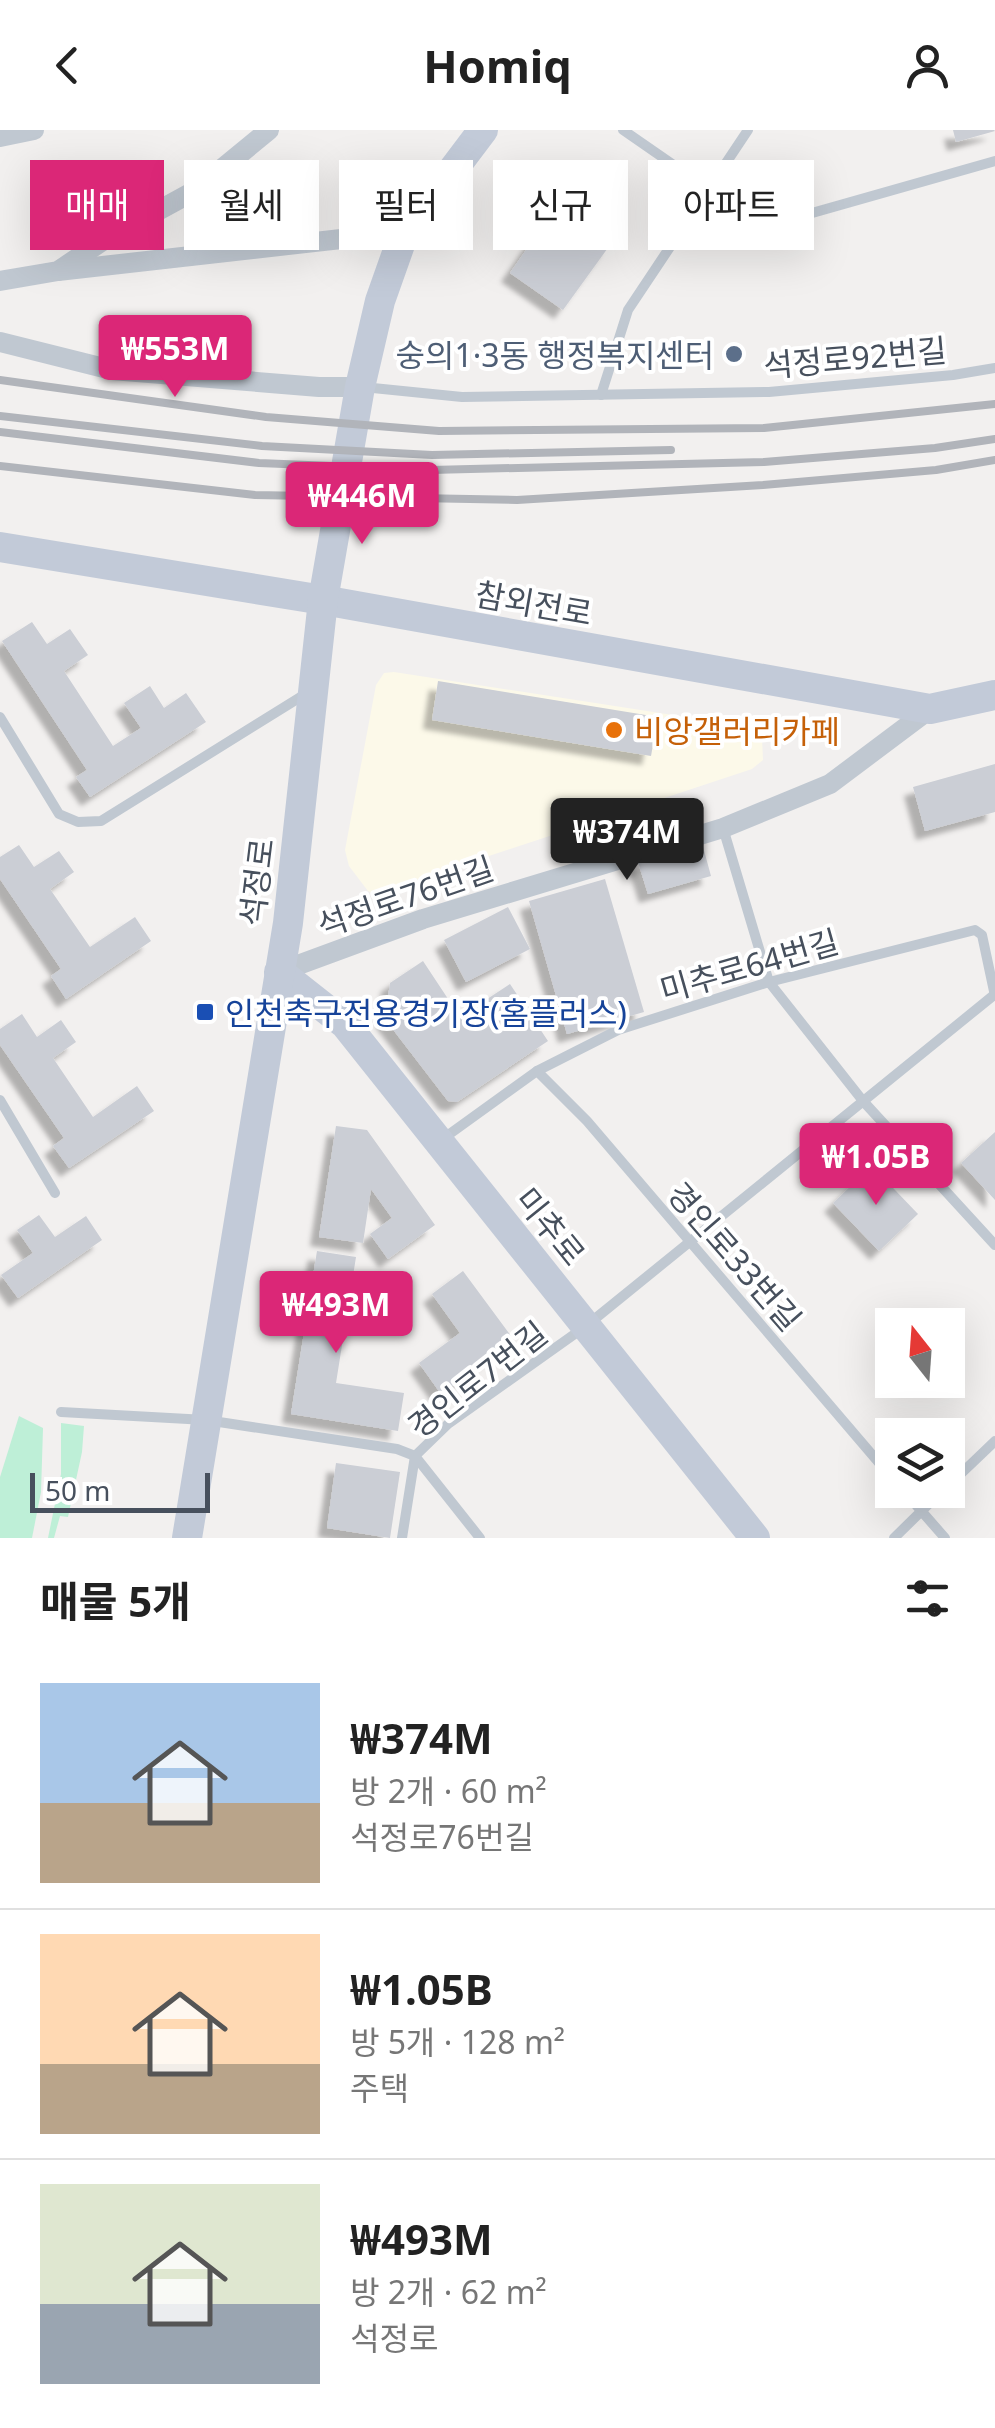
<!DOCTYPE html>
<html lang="ko">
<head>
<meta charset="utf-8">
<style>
  :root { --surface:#fff; --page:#f2f2f2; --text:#222; --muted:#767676; --line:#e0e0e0; --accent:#db2777 }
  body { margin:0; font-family:"Noto Sans","Noto Sans KR",sans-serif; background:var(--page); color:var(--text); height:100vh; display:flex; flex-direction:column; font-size:38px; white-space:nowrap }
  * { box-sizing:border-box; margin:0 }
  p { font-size:32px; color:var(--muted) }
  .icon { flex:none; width:55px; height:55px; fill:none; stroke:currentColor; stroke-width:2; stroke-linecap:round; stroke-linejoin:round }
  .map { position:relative; height:1408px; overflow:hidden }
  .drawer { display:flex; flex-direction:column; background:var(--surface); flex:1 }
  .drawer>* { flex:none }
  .top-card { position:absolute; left:30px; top:30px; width:935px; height:90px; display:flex; gap:20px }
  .needle { width:65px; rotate:343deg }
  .fabs { position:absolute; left:875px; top:1178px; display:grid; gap:20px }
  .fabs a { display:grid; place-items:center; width:90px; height:90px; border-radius:0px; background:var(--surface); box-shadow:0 10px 40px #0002; font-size:50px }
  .scale { position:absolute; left:30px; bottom:25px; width:180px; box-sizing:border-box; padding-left:10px; border:5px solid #47505d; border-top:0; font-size:28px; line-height:35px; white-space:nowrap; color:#47505d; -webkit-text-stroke:8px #fff; paint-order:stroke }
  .price { position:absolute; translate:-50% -85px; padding:0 22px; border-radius:10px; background:var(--accent); color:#fff; font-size:32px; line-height:65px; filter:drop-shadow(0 2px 5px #0008) }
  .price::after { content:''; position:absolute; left:50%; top:60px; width:30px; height:22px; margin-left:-15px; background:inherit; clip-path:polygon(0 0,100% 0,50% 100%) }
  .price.active { background:#222; color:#fff }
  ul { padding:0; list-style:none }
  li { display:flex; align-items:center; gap:30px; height:250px; padding:0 40px }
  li+li { border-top:2px solid var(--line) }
  li span { display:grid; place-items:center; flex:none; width:280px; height:200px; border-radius:0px; color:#555 }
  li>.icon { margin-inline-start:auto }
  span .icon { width:120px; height:120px; fill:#fffc; stroke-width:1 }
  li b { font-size:42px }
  h2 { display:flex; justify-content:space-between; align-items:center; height:120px; padding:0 40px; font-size:42px }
  .chip { padding:0 35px; border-radius:0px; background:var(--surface); box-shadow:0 10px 40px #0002; font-size:35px; line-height:90px }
  .chip.active { background:var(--accent); color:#fff }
  header { display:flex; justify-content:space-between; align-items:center; height:130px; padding:0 40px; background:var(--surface); font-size:45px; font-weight:700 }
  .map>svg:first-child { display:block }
  .commercial { fill:#fcf9e9 }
  .green { fill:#beefd7 }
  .building { fill:#cbced5; filter:url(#shadow) }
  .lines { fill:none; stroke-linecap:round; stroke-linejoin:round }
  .service { stroke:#c0c8d1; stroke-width:10 }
  .minor { stroke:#c0c8d1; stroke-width:20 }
  .secondary { stroke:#c2cad8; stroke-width:30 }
  .rail { stroke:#b1b4ba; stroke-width:8 }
  .service-dot { fill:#5c6f8a; stroke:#fff; stroke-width:4 }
  .food-dot { fill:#e8710a; stroke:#fff; stroke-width:4 }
  .transit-dot { fill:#1a4fb4; stroke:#fff; stroke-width:4 }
  .labels { text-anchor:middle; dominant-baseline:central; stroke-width:8; stroke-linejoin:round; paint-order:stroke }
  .service-label { font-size:32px; fill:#4e5e75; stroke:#fff; text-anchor:end }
  .street-label { font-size:32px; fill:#47505d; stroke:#fff }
  .food-label { font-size:32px; fill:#c56008; stroke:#fff; text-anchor:start }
  .transit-label { font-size:32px; fill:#164399; stroke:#fff; text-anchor:start }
</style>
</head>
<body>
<header><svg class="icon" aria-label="back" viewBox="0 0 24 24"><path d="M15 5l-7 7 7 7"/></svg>Homiq<svg class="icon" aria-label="person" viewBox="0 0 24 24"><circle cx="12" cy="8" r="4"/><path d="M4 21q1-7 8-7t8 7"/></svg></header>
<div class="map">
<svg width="995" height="1408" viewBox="0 0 995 1408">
  <defs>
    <filter id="shadow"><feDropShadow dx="-9" dy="9" stdDeviation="2.5" flood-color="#0004"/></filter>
  </defs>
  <rect width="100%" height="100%" fill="#f2f0ef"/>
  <polygon class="commercial" points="394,542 744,596 762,608 763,630 752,639 374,764 368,761 349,736 345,720 376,555 384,543"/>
  <g class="green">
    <polygon points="19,1286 43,1298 41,1362 32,1408 0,1408 0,1347"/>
    <polygon points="61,1293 84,1296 82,1322 68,1387 60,1386 54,1408 48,1408 61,1344"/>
  </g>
  <g class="building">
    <polygon points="953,0 994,0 995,1 956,12"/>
    <polygon points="556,77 610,115 563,180 510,143"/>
    <polygon points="32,492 47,514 70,499 88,525 64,541 113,616 141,598 124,573 150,556 164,578 186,563 206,592 90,667 76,647 87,640 2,511"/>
    <polygon points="438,551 658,587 651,626 432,590"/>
    <polygon points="995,634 995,682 925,701 913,657"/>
    <polygon points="702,713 711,746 648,764 638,732"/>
    <polygon points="19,715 34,737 59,721 74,742 50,759 90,817 135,787 151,811 66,869 51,846 61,839 0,749 0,727"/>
    <polygon points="605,749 644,882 567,904 529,771"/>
    <polygon points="508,777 530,819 466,852 444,810"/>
    <polygon points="423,831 460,887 510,854 548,911 457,972 448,971 385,889 390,853"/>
    <polygon points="22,884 37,907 61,890 76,912 53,928 93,987 137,956 154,981 69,1038 53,1016 64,1008 0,915 0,899"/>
    <polygon points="336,996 367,1000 435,1095 388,1129 370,1104 392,1088 371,1059 363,1113 319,1107"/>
    <polygon points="995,1002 995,1070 961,1033"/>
    <polygon points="872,1036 918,1084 879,1121 833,1073"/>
    <polygon points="39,1085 55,1107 86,1086 102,1110 18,1168 1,1145 33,1123 17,1100"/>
    <polygon points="317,1121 356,1127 336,1253 404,1263 398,1301 291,1284"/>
    <polygon points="463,1141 514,1210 441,1264 419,1233 460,1203 432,1164"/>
    <polygon points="336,1333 400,1342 390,1408 327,1398"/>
  </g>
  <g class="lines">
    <g class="service">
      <polyline points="623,0 763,97 995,31"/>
      <polyline points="363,257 462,267 769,262 953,245 995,238"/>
      <polyline points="601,265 628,180 748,0"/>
      <polyline points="0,587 59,684 78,692 101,691 307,563"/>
      <polyline points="723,698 769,852 863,971 995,1115"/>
      <polyline points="537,941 587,991 892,1348"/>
      <polyline points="0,970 55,1063"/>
      <polyline points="444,1008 537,941 618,900 769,852 975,800 982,805 995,866"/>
      <polyline points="61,1282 206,1290 397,1319 415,1326 480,1408"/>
      <polyline points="948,1356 995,1311"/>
      <polyline points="903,1360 945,1408"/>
      <polyline points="402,1408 415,1326 448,1294 586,1196 994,865"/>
      <polyline points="894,1408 943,1360"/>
    </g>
    <g class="minor">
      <polyline points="0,7 34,0"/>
      <polyline points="58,141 359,107 403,106"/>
      <polyline points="0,151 58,141 101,112 196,60 269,0"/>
      <polyline points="0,212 112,240 319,257 360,257"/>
      <polyline points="279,842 423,789 723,698 830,654 930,579"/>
    </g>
    <g class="secondary">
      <polyline points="0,417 323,470 930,579 995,565"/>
      <polyline points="279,842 345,894 755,1408"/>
      <polyline points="187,1408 288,793 323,470 360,257 380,171 403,106 483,0"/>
    </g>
    <g class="rail">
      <polyline points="0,250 266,287 439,301 764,298 995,274"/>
      <polyline points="0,286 262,316 432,325 671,320"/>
      <polyline points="0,302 259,333 431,340 764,332 935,318 995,309"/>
      <polyline points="0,336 255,365 517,370 763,355 936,340 995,330"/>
    </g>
  </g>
  <circle class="service-dot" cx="734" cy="224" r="10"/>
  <circle class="food-dot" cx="614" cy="600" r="10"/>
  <rect class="transit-dot" x="195" y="872" width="20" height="20" rx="5"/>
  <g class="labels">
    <g class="service-label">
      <text x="714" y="224">숭의1·3동 행정복지센터</text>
    </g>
    <g class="street-label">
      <text transform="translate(855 227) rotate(-5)">석정로92번길</text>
      <text transform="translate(534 473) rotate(10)">참외전로</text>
      <text transform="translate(256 752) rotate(-83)">석정로</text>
      <text transform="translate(405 766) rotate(-19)">석정로76번길</text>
      <text transform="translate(749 835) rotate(-16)">미추로64번길</text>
      <text transform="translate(551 1096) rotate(51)">미추로</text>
      <text transform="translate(735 1126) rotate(49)">경인로33번길</text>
      <text transform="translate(477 1249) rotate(-38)">경인로7번길</text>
    </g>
    <g class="food-label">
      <text x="634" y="600">비앙갤러리카페</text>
    </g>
    <g class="transit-label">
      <text x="225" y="882">인천축구전용경기장(홈플러스)</text>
    </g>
  </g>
</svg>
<div class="fabs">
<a><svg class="needle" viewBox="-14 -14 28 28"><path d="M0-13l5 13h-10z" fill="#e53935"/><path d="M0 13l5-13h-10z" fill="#767676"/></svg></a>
<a><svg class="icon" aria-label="layers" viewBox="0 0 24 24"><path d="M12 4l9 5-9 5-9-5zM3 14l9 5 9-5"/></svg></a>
</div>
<div class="scale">50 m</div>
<b class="price" style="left:175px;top:270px">₩553M</b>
<b class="price" style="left:362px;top:417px">₩446M</b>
<b class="price active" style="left:627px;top:753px">₩374M</b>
<b class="price" style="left:876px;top:1078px">₩1.05B</b>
<b class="price" style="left:336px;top:1226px">₩493M</b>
<div class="top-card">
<a class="chip active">매매</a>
<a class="chip">월세</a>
<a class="chip">필터</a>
<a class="chip">신규</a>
<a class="chip">아파트</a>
</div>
</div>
<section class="drawer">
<h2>매물 5개<svg class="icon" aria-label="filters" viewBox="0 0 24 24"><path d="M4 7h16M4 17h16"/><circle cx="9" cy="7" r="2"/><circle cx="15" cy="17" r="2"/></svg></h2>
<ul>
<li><span style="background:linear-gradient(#a9c7e8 60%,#b9a48a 0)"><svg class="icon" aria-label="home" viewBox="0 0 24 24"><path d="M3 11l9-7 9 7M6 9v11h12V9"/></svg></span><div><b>₩374M</b><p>방 2개 · 60 m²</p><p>석정로76번길</p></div></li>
<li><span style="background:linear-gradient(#ffd9b3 65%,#b9a48a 0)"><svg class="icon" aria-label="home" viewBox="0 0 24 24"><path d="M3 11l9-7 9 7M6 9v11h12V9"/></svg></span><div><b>₩1.05B</b><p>방 5개 · 128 m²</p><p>주택</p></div></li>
<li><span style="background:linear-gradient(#dfe7d0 60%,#9aa5b1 0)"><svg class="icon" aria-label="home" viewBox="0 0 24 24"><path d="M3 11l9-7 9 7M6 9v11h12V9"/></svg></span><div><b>₩493M</b><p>방 2개 · 62 m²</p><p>석정로</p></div></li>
</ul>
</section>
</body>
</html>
